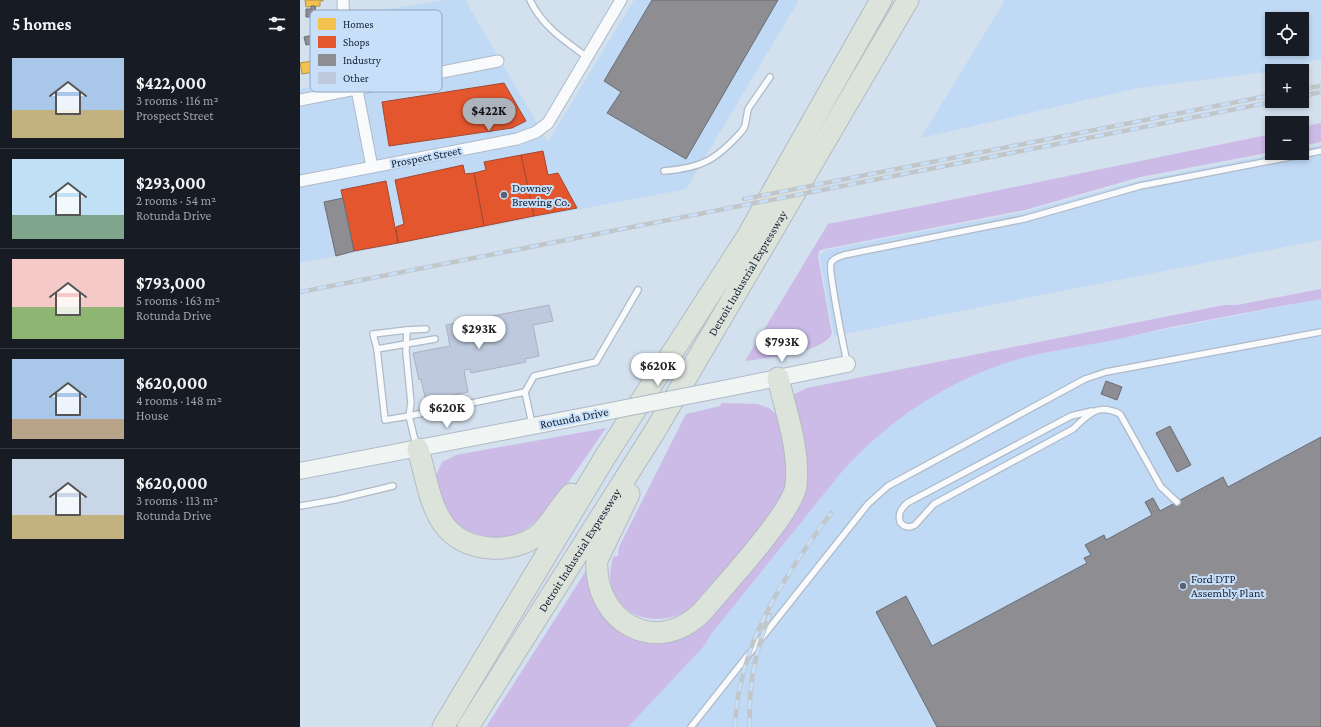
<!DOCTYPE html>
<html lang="en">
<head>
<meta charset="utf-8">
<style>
  :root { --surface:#171b24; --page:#242831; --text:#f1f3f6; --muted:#9ea1a6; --line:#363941; --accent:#abb3bc }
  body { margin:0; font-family:"Crimson Pro",serif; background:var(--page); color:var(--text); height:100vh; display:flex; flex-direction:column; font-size:15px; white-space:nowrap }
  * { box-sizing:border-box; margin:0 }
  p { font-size:13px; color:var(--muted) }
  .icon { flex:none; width:22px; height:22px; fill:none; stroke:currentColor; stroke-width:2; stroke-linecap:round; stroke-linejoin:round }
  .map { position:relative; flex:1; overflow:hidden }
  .sheet { display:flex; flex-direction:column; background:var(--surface); width:300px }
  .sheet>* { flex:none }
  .controls { position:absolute; left:965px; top:12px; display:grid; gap:8px }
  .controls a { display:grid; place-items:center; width:44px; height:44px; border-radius:0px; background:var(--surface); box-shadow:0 2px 6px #0003; font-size:20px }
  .price { position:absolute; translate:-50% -34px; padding:0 9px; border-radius:14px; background:#fff; color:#222; font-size:13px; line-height:26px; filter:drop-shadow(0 1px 2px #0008) }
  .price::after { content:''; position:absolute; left:50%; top:24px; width:12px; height:9px; margin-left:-6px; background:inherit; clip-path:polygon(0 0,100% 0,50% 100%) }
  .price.on { background:var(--accent); color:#111 }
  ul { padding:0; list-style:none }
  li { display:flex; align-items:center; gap:12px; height:100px; padding:0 12px }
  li+li { border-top:1px solid var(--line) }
  li span { display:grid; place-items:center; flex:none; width:112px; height:80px; border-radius:0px; color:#555 }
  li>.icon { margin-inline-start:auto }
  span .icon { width:48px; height:48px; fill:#fffc; stroke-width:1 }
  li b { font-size:17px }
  h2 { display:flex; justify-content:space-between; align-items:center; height:48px; padding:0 12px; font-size:17px }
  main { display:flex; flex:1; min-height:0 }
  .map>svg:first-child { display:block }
  .built { fill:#c0d9f5; fill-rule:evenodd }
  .green { fill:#ccbae7 }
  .homes { fill:#f2c14e; stroke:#af9146 }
  .shops { fill:#e4572e; stroke:#a5472f }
  .industry { fill:#8d8d92; stroke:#686d75 }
  .building { fill:#bec9de; stroke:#aab2c1 }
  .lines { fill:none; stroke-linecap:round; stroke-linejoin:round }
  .lane-casing { stroke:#aebac8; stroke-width:8 }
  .street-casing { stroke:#aebac8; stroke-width:13 }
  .secondary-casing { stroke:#aebac8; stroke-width:18 }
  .highway-casing { stroke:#b3bbc4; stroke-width:23 }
  .lane { stroke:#f8fafc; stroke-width:5.5 }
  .street { stroke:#f8fafc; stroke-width:11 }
  .secondary { stroke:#f0f4f2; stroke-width:16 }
  .highway { stroke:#dce3db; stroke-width:21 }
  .rail-casing { stroke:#c1c6c9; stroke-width:4.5 }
  .rail { stroke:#c8dff9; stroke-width:3; stroke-dasharray:9; stroke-linecap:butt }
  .secondary-bridge-casing { stroke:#aebac8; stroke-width:18; stroke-linecap:butt }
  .secondary-bridge { stroke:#f0f4f2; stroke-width:16 }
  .poi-dot { fill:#566474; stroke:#c8dff9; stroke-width:1.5 }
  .labels { text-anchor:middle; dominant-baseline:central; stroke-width:4; stroke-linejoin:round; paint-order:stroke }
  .street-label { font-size:12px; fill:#132232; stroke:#c8dff9 }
  .poi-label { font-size:12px; fill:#132232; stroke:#c8dff9; text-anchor:start }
  .key { fill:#c8dff9; stroke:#92a6bd; stroke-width:1 }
  .key-label { font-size:11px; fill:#132232 }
</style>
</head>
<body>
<main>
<section class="sheet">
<h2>5 homes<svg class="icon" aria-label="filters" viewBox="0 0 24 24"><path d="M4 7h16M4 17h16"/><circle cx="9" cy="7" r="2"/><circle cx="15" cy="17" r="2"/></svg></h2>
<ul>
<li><span style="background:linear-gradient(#a9c7e8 65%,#c2b280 0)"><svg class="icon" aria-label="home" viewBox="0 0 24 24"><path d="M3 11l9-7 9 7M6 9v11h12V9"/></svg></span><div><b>$422,000</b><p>3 rooms · 116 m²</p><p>Prospect Street</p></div></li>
<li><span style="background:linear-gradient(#bfe0f5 70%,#7fa58c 0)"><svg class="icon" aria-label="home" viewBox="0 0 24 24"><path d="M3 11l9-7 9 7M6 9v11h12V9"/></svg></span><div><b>$293,000</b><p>2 rooms · 54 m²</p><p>Rotunda Drive</p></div></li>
<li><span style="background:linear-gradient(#f6c9c9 60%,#8fb573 0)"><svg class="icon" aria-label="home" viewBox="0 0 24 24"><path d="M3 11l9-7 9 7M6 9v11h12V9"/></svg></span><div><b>$793,000</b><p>5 rooms · 163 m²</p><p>Rotunda Drive</p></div></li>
<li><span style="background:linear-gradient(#a9c7e8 75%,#b9a48a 0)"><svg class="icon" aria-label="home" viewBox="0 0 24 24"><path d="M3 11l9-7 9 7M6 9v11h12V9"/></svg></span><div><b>$620,000</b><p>4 rooms · 148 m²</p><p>House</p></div></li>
<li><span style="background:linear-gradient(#c9d6e8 70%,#c2b280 0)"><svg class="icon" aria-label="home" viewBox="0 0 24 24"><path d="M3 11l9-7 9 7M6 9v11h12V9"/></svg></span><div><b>$620,000</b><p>3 rooms · 113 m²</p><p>Rotunda Drive</p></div></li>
</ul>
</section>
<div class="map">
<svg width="1021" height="727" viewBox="0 0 1021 727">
  <rect width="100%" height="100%" fill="#d3e0ee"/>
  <g class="built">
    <polygon points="145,0 165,0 248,142 334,0 499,0 386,189 0,263 0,89 68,75 57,14"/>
    <path d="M705,0H1021V59L966,72L838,88L621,138ZM972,19H1002V49H972Z"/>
    <polygon points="1021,145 1021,240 534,336 520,259 520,255 527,250 725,212 838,181 979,153 1002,153 1002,149"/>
    <polygon points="1021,299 1021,727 242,727 368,684 498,401"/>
  </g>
  <g class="green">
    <polygon points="1021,123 1021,142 1002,146 1002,127"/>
    <path d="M972,134V152L840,177L725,210L524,249L519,251L518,257L532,334C522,353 466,358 445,361L528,224C676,196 824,164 972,134Z"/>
    <path d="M1021,289V299C976,307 932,315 887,324C862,328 838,335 814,340C786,346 758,349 730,356C658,374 595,414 544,469L411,634L404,646L328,727H186L291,563L293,588L360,640L488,523L492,395L507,388L924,305H937Z"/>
    <path d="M422,403L457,404L469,408L476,414L481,425L488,474L484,498L407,596L404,594C398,599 393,607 386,611C359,627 319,619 311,585C309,575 311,566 313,557L318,556L319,547L386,414L420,406Z"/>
    <path d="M306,428C287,454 245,524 216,534C204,538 193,538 180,535C147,526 144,506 136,476L142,462L156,455Z"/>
  </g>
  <g class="homes">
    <polygon points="5,0 23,0 23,1 20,1 20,6 6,7"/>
    <polygon points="12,61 14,72 2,74 0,63"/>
  </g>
  <g class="shops">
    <polygon points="204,83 226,121 212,128 89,146 82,102"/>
    <polygon points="243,151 248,175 258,173 277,208 234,216 221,155"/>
    <polygon points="221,155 234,216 184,226 174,173 186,170 184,162"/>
    <polygon points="163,165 165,174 174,173 184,226 98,243 96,227 104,224 95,180"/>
    <polygon points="86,181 98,243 54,251 41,190"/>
  </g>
  <g class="industry">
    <polygon points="352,0 478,0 386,159 307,113 321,92 304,81"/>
    <polygon points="11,6 15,6 17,17 6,17 6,9 11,9"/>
    <polygon points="13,35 14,43 6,45 4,37"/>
    <polygon points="43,198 54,251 36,256 24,202"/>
    <polygon points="806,381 822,387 817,400 801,394"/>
    <polygon points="870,426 891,465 877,472 856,433"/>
    <polygon points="1021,437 1021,727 637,727 576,612 606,596 632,646 787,563 784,558 791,555 785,545 804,535 806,540 852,515 845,502 853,498 860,511 923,477 928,487"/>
  </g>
  <polygon class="building" points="249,305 253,321 233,325 239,356 225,359 226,362 171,373 170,369 164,370 168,392 126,401 121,379 119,380 113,353 150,346 146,325"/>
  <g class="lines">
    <defs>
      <g id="lane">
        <path d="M230,0C242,26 265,41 287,57"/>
        <path d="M364,171C403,168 417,159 442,131L445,126L448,109L470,77"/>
        <polyline points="126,329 107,330 106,352 111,403 109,416 85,420 77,349 135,339"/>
        <polyline points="77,349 73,334 107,330"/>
        <path d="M547,362C544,349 528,269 531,263C533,258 539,257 544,255L724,219L840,186L1021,151"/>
        <polyline points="225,392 234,376 296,362 338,290"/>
        <path d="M792,411L771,416L607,503C601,509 598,513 600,522L604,526L610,527L615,525L634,504L773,429C789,414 797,403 820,414L861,487L877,502"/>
        <polyline points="116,445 109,416 225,392 232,424"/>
        <polyline points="0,506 35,500 93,486"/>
        <polyline points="391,727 568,504 588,486 785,379 806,372 1021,332"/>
      </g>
      <g id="street">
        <polyline points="43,0 44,23 72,167"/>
        <polyline points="0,100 198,61"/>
        <polyline points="0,181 217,139 236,132 248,123 321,0"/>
      </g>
      <g id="secondary">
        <polyline points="423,389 547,364"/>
        <polyline points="0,471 300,413"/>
      </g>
      <g id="highway">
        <path d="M118,449C131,493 132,544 191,548C206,549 225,545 238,535C250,525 260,506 271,494"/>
        <path d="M329,494L297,560C293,621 356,658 402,612C423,587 492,513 496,486C500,450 486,412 478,378"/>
        <polyline points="143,727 305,457 447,237 581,0"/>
        <path id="s1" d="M168,727L355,431L608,0"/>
      </g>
    </defs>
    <use href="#lane" class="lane-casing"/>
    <use href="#street" class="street-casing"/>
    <use href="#secondary" class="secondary-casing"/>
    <use href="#highway" class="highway-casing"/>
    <use href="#lane" class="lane"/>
    <use href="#street" class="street"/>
    <use href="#secondary" class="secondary"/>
    <use href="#highway" class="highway"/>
    <defs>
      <g id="rail">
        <polyline points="1002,89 1021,86"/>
        <polyline points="1002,96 1021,92"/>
        <polyline points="444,199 972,95"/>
        <polyline points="0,292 977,101"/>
        <path d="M435,727C438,645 484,576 531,513"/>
        <path d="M450,727C448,689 455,650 470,615"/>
      </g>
    </defs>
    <use href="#rail" class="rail-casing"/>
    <use href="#rail" class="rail"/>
    <defs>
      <polyline id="secondary-bridge" points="300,413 423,389"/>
    </defs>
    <use href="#secondary-bridge" class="secondary-bridge-casing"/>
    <use href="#secondary-bridge" class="secondary-bridge"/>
  </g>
  <g class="poi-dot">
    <circle cx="204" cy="195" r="4"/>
    <circle cx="883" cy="586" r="4"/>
  </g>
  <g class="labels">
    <g class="street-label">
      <text transform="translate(126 157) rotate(-11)">Prospect Street</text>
      <text stroke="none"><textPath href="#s1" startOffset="533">Detroit Industrial Expressway</textPath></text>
      <text transform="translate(274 418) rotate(-11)">Rotunda Drive</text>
      <text stroke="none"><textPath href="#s1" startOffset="209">Detroit Industrial Expressway</textPath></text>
    </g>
    <g class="poi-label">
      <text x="212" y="188">Downey<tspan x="212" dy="14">Brewing Co.</tspan></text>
      <text x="891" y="579">Ford DTP<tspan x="891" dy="14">Assembly Plant</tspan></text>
    </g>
  </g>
  <rect x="10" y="10" width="132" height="82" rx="6" class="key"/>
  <rect x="18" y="18" width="18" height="12" fill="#f2c14e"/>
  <rect x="18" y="36" width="18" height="12" fill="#e4572e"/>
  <rect x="18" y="54" width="18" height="12" fill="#8d8d92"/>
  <rect x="18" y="72" width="18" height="12" fill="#bec9de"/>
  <g class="key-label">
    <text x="43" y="28">Homes</text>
    <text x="43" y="46">Shops</text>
    <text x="43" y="64">Industry</text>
    <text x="43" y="82">Other</text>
  </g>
</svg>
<div class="controls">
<a><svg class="icon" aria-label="locate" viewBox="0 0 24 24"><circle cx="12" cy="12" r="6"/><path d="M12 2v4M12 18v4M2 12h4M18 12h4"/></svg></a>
<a>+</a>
<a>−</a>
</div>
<b class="price on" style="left:189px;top:132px">$422K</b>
<b class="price" style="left:179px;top:350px">$293K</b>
<b class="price" style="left:482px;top:363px">$793K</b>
<b class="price" style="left:358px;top:387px">$620K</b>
<b class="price" style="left:147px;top:429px">$620K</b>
</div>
</main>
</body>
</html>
